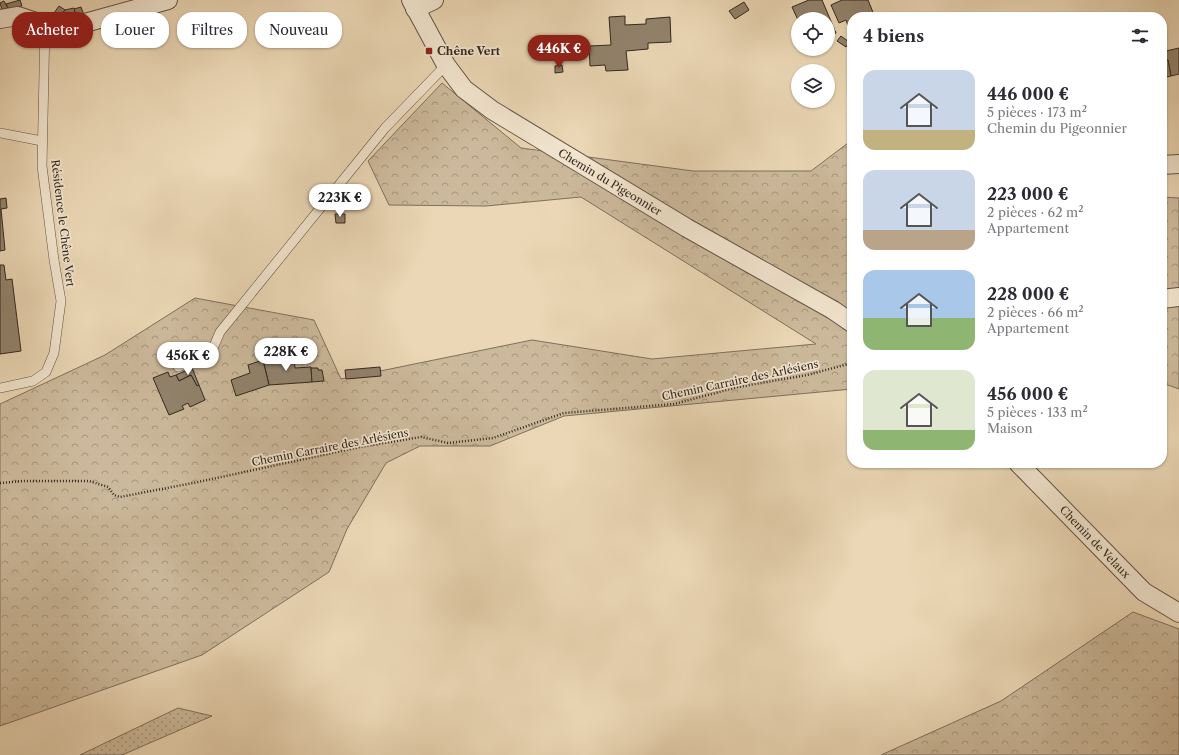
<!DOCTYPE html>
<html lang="fr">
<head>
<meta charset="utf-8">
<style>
  :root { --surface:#fff; --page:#f7f7f7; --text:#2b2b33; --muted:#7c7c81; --accent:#8f2418 }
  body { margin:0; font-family:"Libre Caslon Text",serif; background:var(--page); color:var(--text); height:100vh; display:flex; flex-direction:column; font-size:15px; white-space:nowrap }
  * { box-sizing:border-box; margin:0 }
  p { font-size:13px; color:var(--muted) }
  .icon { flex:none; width:22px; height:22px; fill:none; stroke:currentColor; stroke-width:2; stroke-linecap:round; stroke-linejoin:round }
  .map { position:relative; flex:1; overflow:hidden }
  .sheet { position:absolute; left:847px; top:12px; width:320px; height:456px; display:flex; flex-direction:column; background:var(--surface); border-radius:16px; box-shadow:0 1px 3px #0004 }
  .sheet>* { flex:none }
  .top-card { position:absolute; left:12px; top:12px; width:380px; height:36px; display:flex; gap:8px }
  .fabs { position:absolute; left:791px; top:12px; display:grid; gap:8px }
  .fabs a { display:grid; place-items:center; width:44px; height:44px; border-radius:50%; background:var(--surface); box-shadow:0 1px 3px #0004; font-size:20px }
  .price { position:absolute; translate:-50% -34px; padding:0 9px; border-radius:14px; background:#fff; color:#222; font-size:13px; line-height:26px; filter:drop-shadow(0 1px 2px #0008) }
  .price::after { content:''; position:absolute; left:50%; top:24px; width:12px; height:9px; margin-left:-6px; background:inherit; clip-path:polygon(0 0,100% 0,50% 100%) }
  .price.current { background:var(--accent); color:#fff }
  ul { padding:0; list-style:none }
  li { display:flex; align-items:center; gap:12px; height:100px; padding:0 16px }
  li span { display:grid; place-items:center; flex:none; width:112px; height:80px; border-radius:12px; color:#555 }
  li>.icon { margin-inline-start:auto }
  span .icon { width:48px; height:48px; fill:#fffc; stroke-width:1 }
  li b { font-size:17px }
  h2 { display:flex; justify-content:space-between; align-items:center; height:48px; padding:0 16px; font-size:17px }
  .pill { padding:0 14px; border-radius:16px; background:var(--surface); box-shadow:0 1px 3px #0004; font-size:14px; line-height:36px }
  .pill.current { background:var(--accent); color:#fff }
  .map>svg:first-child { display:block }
  .grass { fill:url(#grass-dots); stroke:#7f705c }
  .forest { fill:url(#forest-crowns); stroke:#7f705c }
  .building { fill:#92836d; stroke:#32271e }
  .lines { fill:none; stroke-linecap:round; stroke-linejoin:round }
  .lane-casing { stroke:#605344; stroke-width:10 }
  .street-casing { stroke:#605344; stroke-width:20 }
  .path { stroke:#32271e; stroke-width:2.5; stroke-dasharray:1 2; stroke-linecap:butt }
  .lane { stroke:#f2e5cf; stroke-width:9 }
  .street { stroke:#f2e5cf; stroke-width:18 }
  .poi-dot { fill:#8f2418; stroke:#f2e5cf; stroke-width:1.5 }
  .labels { text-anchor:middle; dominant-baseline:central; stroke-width:3.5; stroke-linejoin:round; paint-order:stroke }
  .poi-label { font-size:11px; font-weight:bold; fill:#32271e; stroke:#f2e5cf; text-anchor:start }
  .street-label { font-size:11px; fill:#32271e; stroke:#f2e5cf }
</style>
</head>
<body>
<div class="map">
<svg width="1179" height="755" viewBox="0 0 1179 755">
  <defs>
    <pattern id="grass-dots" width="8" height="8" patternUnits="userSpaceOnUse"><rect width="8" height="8" fill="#ccb99b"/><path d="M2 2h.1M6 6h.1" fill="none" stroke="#a6967e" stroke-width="1.8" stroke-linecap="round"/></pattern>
    <pattern id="forest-crowns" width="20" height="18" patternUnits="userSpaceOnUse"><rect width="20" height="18" fill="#ccb99b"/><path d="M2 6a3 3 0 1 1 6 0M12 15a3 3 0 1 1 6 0" fill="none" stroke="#a6967e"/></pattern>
  </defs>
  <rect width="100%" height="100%" fill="#ebd7b5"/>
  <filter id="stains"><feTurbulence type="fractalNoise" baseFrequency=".005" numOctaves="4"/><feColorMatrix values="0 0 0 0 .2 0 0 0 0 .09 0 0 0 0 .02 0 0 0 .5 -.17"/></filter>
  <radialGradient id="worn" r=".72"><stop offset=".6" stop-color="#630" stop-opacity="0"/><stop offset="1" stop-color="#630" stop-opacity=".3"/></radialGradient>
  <polygon class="grass" points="178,708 212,716 122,755 80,755"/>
  <g class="forest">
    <polygon points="442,83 521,148 693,171 811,171 852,140 852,389 564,416 490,446 420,446 386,463 347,529 329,572 202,655 0,726 0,404 105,355 195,298 314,320 341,379 532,340 652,359 816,344 581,197 486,206 389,205 368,161"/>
    <polygon points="1162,197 1179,198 1179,389 1162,383"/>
    <polygon points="1133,612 1179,629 1179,755 881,755 1001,701"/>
  </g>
  <g class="building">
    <polygon points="20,0 22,6 9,10 6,4"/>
    <polygon points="809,0 822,0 836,33 828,37 828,19 798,20 792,7"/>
    <polygon points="842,0 868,0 875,17 852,17 852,27 849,28 846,20 839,23 831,5"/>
    <polygon points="4,1 9,10 3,13 0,3"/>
    <polygon points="744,2 749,10 735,19 729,11"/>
    <polygon points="59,6 65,10 59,17 54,13"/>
    <polygon points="81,7 84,15 76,17 74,9"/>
    <polygon points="74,8 76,17 63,21 59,17 65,10"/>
    <polygon points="625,16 625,25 646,24 646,19 670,17 671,42 648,43 648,49 626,51 628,70 606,71 605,65 590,66 589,46 611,45 609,17"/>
    <polygon points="841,36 849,42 846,47 837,41"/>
    <polygon points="1179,48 1179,74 1171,76 1168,60 1162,62 1162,52"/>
    <polygon points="1168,60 1171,76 1162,78 1162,62"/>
    <polygon points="562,65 563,72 555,73 555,66"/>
    <polygon points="6,198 7,208 1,209 5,250 0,251 0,199"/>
    <polygon points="335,214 345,214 345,223 336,223"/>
    <polygon points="0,265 4,265 6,280 12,279 21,351 0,354"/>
    <polygon points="294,358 295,368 311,367 312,382 269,385 263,360"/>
    <polygon points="263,360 269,385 236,396 231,380 250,373 248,365"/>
    <polygon points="380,367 381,376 346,379 345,370"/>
    <polygon points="192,368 199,385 197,386 191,375 179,381 176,375"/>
    <polygon points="311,368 318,368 318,370 322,370 324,381 312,382"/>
    <polygon points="168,372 170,377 176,375 179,381 191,375 197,386 199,385 205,400 190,407 188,403 182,406 184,409 169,415 153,378"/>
  </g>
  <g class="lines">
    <defs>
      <g id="lane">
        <polyline points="0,133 42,141"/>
        <polyline points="178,367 211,353 220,332 385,128 446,65"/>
        <polyline points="0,388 33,381 46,372 54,353 61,301 54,260 42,166 45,25"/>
      </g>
      <g id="street">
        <polyline points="411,0 446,65 464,89 492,110 687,228 833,310 852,323"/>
        <polyline points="415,9 434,0"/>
        <polyline points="0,19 18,16 45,25 63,29 168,0"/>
        <polyline points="1162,165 1179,164"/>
        <polyline points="1162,299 1179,297"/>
        <polyline points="1018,463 1144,592 1179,613"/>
      </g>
    </defs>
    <use href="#lane" class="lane-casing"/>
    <use href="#street" class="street-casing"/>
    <polyline class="path" points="0,483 23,481 89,481 108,487 114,495 120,497 198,482 360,447 421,437 448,443 493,438 564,413 674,404 738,387 807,375 852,363"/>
    <use href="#lane" class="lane"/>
    <use href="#street" class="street"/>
  </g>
  <rect class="poi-dot" x="425" y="47" width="8" height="8" rx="2"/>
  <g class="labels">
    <g class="poi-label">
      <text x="437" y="51">Chêne Vert</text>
    </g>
    <g class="street-label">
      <text transform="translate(610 182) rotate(31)">Chemin du Pigeonnier</text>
      <text transform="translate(63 223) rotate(83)">Résidence le Chêne Vert</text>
      <text transform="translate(740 380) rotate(-12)">Chemin Carraire des Arlésiens</text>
      <text transform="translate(330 447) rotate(-11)">Chemin Carraire des Arlésiens</text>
      <text transform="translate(1095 542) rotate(46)">Chemin de Velaux</text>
    </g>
  </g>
  <rect width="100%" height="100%" filter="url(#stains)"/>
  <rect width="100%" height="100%" fill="url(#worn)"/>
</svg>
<div class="fabs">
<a><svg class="icon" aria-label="locate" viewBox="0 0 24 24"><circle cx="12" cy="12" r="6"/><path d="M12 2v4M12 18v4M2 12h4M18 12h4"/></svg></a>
<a><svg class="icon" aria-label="layers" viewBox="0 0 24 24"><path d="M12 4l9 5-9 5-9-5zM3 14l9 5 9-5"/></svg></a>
</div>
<b class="price current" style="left:559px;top:69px">446K €</b>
<b class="price" style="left:340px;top:218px">223K €</b>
<b class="price" style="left:286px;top:372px">228K €</b>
<b class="price" style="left:188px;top:376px">456K €</b>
<div class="top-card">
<a class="pill current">Acheter</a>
<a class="pill">Louer</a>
<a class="pill">Filtres</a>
<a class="pill">Nouveau</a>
</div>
<section class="sheet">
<h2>4 biens<svg class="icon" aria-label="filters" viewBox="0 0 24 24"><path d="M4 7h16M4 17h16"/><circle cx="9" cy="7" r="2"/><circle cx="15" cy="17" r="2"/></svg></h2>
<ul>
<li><span style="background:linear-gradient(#c9d6e8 75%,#c2b280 0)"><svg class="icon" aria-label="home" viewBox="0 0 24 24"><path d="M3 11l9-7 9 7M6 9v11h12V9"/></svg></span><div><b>446 000 €</b><p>5 pièces · 173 m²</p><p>Chemin du Pigeonnier</p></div></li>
<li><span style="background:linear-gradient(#c9d6e8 75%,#b9a48a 0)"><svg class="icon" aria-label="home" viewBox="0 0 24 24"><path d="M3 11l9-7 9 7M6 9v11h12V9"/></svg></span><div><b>223 000 €</b><p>2 pièces · 62 m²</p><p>Appartement</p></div></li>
<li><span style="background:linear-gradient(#a9c7e8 60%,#8fb573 0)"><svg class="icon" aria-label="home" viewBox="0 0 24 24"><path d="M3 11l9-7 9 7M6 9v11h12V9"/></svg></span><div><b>228 000 €</b><p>2 pièces · 66 m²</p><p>Appartement</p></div></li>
<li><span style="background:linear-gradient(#dfe7d0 75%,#8fb573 0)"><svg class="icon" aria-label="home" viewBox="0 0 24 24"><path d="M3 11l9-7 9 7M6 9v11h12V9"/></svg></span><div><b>456 000 €</b><p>5 pièces · 133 m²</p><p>Maison</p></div></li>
</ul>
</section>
</div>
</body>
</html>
